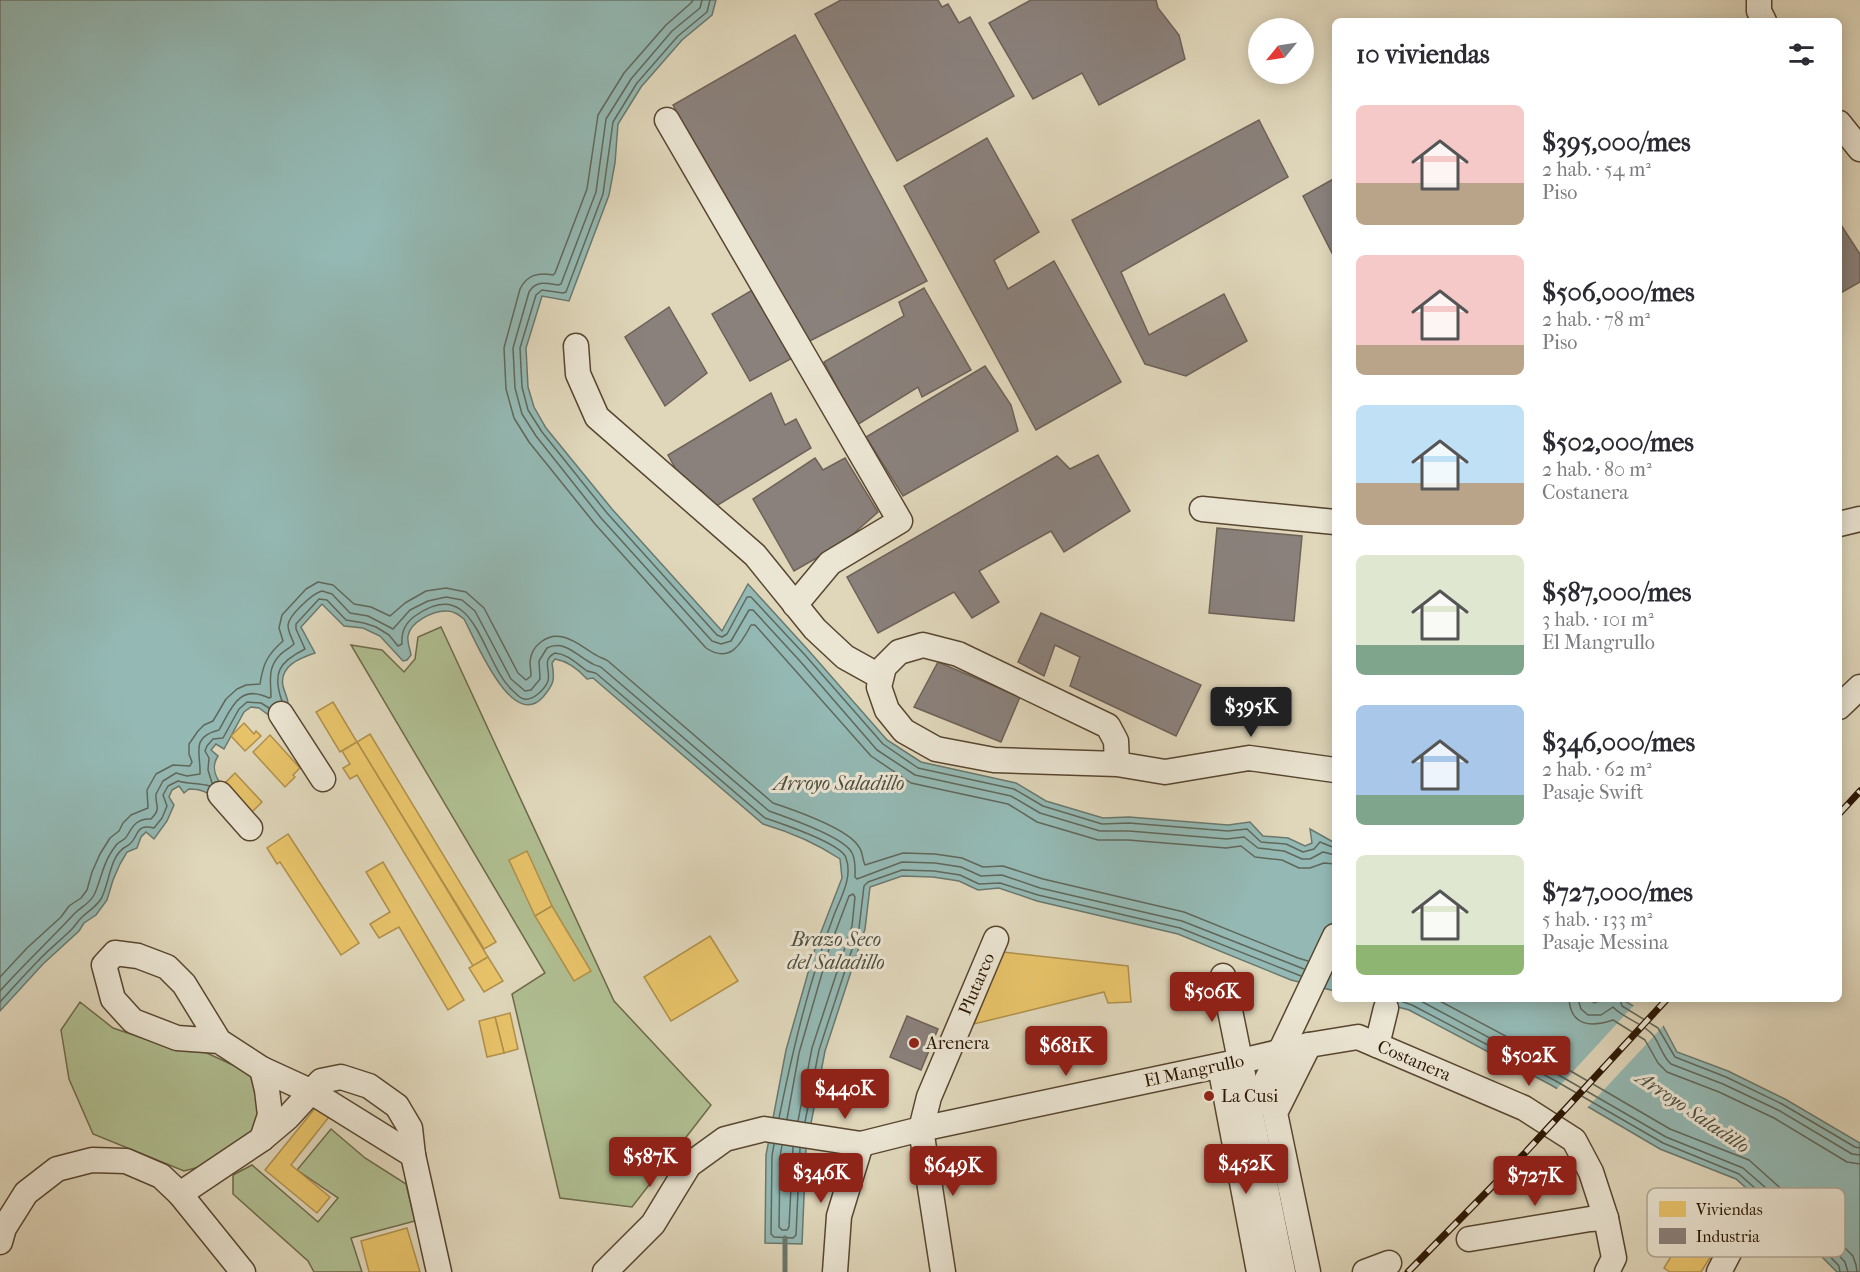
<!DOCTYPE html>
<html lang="es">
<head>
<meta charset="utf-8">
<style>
  :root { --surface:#fff; --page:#f7f7f7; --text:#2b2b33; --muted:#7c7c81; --accent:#8f2418 }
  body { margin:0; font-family:"IM FELL French Canon",serif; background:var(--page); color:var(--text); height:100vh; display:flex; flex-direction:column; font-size:22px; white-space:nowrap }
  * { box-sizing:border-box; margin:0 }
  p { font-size:20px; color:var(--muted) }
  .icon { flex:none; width:33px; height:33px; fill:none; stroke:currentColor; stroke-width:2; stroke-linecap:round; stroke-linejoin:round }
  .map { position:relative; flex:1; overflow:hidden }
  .side { position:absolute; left:1332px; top:18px; width:510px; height:984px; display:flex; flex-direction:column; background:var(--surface); border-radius:9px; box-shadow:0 3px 15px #0003 }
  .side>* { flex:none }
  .needle { width:39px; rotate:240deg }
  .fabs { position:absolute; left:1248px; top:18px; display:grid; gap:12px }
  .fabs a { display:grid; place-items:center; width:66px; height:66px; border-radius:50%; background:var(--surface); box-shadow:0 3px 15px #0003; font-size:30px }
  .price { position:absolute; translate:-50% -51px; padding:0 14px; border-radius:6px; background:var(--accent); color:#fff; font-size:20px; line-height:39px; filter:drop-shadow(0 2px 3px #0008) }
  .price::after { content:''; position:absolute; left:50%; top:36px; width:18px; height:14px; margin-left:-9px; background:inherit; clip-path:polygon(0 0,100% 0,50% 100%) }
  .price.on { background:#222; color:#fff }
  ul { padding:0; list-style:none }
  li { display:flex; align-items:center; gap:18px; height:150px; padding:0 24px }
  li span { display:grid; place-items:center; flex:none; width:168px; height:120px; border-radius:9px; color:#555 }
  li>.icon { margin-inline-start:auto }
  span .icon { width:72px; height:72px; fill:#fffc; stroke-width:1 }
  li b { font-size:26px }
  h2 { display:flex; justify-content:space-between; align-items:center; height:72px; padding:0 24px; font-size:26px }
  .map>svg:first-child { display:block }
  .green { fill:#b0bf92; stroke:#6e6a4a; stroke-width:1.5 }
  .water { fill:#94b9b4; stroke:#6a786d; stroke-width:1.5 }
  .pier { fill:#e0d7bb }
  .homes { fill:#e9c46a; stroke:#b0904b; stroke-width:1.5 }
  .industry { fill:#8a817c; stroke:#6e6157; stroke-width:1.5 }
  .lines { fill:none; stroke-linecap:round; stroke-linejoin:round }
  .shore { stroke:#60685b; stroke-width:1.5 }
  .stream { stroke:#6a786d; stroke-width:5 }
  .minor-casing { stroke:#584630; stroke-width:27 }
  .minor { stroke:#ebe5d3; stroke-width:24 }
  .rail-casing { stroke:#2b1602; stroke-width:7 }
  .rail { stroke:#ebe5d3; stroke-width:4.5; stroke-dasharray:14; stroke-linecap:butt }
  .poi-dot { fill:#8f2418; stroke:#ebe5d3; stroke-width:2 }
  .labels { text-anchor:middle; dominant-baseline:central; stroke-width:6; stroke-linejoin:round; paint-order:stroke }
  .street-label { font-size:18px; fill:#2b1602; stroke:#ebe5d3 }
  .poi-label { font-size:18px; fill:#2b1602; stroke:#ebe5d3; text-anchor:start }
  .water-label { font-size:20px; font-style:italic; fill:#504f40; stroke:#ebe5d3 }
  .key { fill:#ebe5d3; stroke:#b1a794; stroke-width:1.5 }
  .key-label { font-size:16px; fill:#2b1602 }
</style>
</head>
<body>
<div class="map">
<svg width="1860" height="1272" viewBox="0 0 1860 1272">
  <rect width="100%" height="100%" fill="#e0d7bb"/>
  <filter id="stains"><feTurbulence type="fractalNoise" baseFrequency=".00333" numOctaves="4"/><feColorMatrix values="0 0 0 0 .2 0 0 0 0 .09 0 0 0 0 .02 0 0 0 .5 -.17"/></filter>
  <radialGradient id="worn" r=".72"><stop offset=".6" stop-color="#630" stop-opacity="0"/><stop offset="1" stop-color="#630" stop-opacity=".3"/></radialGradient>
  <g class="green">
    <polygon points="441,627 614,1001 711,1105 632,1207 560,1198 512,994 545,973 351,645 382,650 404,672 415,659 418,637"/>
    <polygon points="80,1002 113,1028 160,1044 198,1049 235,1066 253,1078 260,1105 256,1128 238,1146 207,1165 184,1171 93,1134 69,1079 61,1030"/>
    <polygon points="331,1129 365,1158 406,1184 415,1221 351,1238 362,1272 314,1272 308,1261 233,1194 233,1175 252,1165 318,1222 338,1198 297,1170"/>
  </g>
  <g class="water">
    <path d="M0,0H716L712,15L682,40L641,87L618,124L615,163L609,195L569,301L542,296L526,348L528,387L534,407L546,428L612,509L722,631L748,584L809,651L887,740L921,762L1016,783L1046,801L1103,818L1129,817L1228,825L1250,822L1263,836L1288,838L1305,846L1312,843L1310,829L1335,843V991L1291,980L1178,934L1037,901L999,888L978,890L959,881L933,877L902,876L870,887L865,929L825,1051L806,1149L802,1244L765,1243L766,1155L786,1050L816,945L842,878L840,859C816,843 790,832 763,824L593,678L587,679C578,669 567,661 555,659L552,663C555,680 554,684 543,697C512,732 475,639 464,619C459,615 454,611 447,611C434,610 410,622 408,636C407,642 410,649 411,655L407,660L403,661L380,636L363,628L344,626L322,604L301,627L315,653C300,658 279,666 283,686C285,695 290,700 288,710L274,719L259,708L251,707L244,712L224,749L216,744L211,750L218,756C210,768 216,779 225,789L216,799C207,792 201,789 189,789L184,793L179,786L172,790L169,797L174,805L167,821L154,839L146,832L141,837L137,848L127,852L120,864L113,880L107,900L96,915L84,923L79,931L43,964L0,1011Z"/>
    <polygon points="1368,999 1589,999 1594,1003 1607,999 1622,999 1662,1024 1677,1052 1728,1071 1785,1099 1860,1143 1860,1272 1837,1272 1812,1247 1736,1179 1660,1149 1551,1085 1409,1010"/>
  </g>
  <polygon class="pier" points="1635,1004 1665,1024 1586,1109 1555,1091"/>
  <g class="homes">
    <polygon points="333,702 357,742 340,752 316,712"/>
    <polygon points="244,723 254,734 256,731 261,736 245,751 231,736"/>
    <polygon points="370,734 496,942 484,949 357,742"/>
    <polygon points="270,735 300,768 293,775 295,777 285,787 253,752"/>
    <polygon points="357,742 488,957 473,966 357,775 350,779 343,768 350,764 342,751"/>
    <polygon points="235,773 262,802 252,812 225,783"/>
    <polygon points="288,834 359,943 341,955 280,862 277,864 267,848"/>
    <polygon points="527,851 552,906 535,916 509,860"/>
    <polygon points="383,862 464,1000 448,1010 399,927 379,938 370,924 390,912 366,872"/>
    <polygon points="552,906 591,971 574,981 535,916"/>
    <polygon points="710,936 738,981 671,1021 644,977"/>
    <polygon points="1003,952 1128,966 1131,1002 1108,1003 1104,992 974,1024"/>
    <polygon points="488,957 503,981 484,992 469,968"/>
    <polygon points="510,1013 518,1049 504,1053 495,1017"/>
    <polygon points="495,1017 504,1053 487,1057 479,1021"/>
    <polygon points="316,1107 329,1117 291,1165 330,1197 317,1213 265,1170"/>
    <polygon points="407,1228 420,1272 369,1272 361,1241"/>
    <polygon points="1684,1235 1713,1253 1701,1272 1670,1272 1664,1268"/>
  </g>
  <g class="industry">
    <polygon points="841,0 938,0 942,7 948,4 959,23 970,17 1014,96 897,161 815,14"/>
    <polygon points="1031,0 1156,0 1158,8 1179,35 1185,59 1099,105 1082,73 1033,99 989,23"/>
    <polygon points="795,35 927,281 804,344 673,105"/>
    <polygon points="1259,120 1288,177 1121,272 1149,335 1224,294 1247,341 1186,376 1145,364 1072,220"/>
    <polygon points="987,138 1039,232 994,260 1008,289 1054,261 1121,382 1036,430 904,186"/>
    <polygon points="1335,178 1335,259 1303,196"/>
    <polygon points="1839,222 1860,254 1860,282 1839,294"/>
    <polygon points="759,286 798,355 750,381 712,314"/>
    <polygon points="924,288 971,370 922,397 918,387 857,425 824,362 904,316 899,302"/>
    <polygon points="669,307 707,373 665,406 625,337"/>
    <polygon points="985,366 1011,405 1018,431 903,496 866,437"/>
    <polygon points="771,393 785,425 796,419 811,448 713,508 701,490 691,497 668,455"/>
    <polygon points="1098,455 1130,511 1064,552 1051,531 979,571 999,602 972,618 954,592 878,633 847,577 1057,456 1070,469"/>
    <polygon points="815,458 823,470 845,458 878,512 843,543 794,571 753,499"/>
    <polygon points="1217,528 1302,536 1294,621 1209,613"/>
    <polygon points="1041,613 1201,685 1176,736 1070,686 1080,657 1055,645 1044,676 1018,662"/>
    <polygon points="938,662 1020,697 1001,742 914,707"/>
    <polygon points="907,1016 938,1029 921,1070 890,1057"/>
  </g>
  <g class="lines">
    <g class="shore">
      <path d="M693,0L691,3L666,25L624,73L598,115L587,189L555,273L553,275C538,272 527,275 520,289L504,348L506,389L514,418L529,442L595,524L706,648C730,664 741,644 751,625H755L871,756L911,783L1008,804L1037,822L1098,840H1128L1226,848L1241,846L1255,857L1282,860L1299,868H1310L1324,863L1335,864"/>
      <path d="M702,0L700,8L672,31L631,79L606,119L596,192L561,284L558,285C546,283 536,280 529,292L513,348L515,388L522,414L536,436L601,518L712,641L721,644L731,641L749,610H753L799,660L877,750L915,775L1011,796L1040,813L1100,831H1129L1227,839L1244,837L1258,848L1284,851L1302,859H1310L1323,852L1335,855"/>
      <polyline points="710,0 707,12 678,36 637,83 613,122 603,194 566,292 563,293 542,290 536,295 520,348 522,387 528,410 542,432 607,513 717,635 722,637 727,634 747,597 751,597 805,655 883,744 918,768 1014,789 1043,806 1102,824 1129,823 1228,831 1247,829 1261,842 1286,844 1303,852 1314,849 1320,842 1335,848"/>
      <path d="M282,701C272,673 279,662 305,649L296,629V624L319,599L327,600L346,620L364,623L376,627L389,635L398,646L402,644C401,632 405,623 415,616C476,572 481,662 513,691C516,693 519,698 524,699C533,701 545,689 548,681C551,670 541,660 555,653C568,654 577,664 587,671C590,672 594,672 597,674L765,818C780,823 842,844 846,858C853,877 841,897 834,915C809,981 793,1049 779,1118"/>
      <polyline points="212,783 208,770 209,758 205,751 207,746 213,739 223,738 239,709 247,702 261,703 269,708"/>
      <path d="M0,977L27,948L61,917L69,906L81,898L87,890L92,872L100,854L110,838L119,831L123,823L131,815L148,808L147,790L156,774L173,765L190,766L192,762L189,754V744L198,731L204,725L213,721L226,699L237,689L246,685L260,684C263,664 267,655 283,641L279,628L282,615L306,589L318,582L333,585L354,604L371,607L390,616L405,603L426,591L446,588L466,592L484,608L518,673L526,680L531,676C531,671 530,666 530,662C531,646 547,633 563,637C576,640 585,649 596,655C600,658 604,658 608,661L773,803C794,810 848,828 859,847C863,852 862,859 865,865L903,853L935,854L962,858L983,867L1003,866L1043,879L1184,912L1298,958L1308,961"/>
      <path d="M0,991C24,964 50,940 74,914C81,907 89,904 94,895C100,883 102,868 109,856C111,852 114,848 117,844C120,841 125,840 127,836C133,825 138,818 151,819C162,808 155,806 156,794L163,781L176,773L187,776L200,774C201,753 190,737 219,730C231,709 239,683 269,698L271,697C271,682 267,669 279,656C283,651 290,648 294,644C292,638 288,632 288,625C289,615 313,593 322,591L332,594L350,613L368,616L393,629L410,610L428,601L446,597L462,600L475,611L511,679L525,691L531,690L540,679L539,661L547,648C565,639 578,657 593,664C596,666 600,666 602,668L769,811C786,817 845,837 852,853C856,860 855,869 855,877L857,879L902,862L935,863L961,867L981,876L1002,875L1040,888L1182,921L1304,969"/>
      <polyline points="1417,999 1557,1074 1666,1137 1743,1168 1822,1237 1845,1262 1848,1272"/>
      <polyline points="1436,999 1562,1066 1670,1129 1749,1160 1828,1231 1853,1256 1856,1265 1857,1272"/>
      <path d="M1569,999C1571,1027 1592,1027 1613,1020L1645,1040L1658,1063L1667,1072L1719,1092L1774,1118L1847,1162L1860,1164"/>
      <path d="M1578,999L1581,1009L1588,1015H1601L1613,1007C1623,1018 1644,1024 1653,1035C1660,1044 1662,1056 1671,1064L1723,1084L1778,1110L1852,1154L1860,1155"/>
      <polyline points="1620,999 1622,1006 1658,1028 1675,1057 1726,1077 1782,1104 1855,1147 1860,1148"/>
      <polyline points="1397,1000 1412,1005 1554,1080 1663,1143 1739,1174 1816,1242 1839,1266 1840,1272"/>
      <path d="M0,1002C13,988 25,974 38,961C49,949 61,940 72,929C75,926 78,921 81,918C88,911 95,908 101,899C110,883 109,855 127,846C140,839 133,823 154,828L162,818L167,806L163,795L168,786L178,781C188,784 199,783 210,786"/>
      <polyline points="787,1119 799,1053 829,949 849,896 853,894 855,897 852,926 812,1048 798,1121"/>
      <polyline points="805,1122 819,1050 859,928 864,886 868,882 902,870 934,871 960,875 979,884 1000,883 1038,895 1180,928 1301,976"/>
      <polyline points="774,1144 772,1156 771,1234 774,1237 793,1238 796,1235 800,1148"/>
      <polyline points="782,1145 780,1157 779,1227 782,1230 787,1230 789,1227 793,1147"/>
    </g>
    <polyline class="stream" points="785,1272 785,1238"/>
    <defs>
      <g id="minor">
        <polyline points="1759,0 1759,11 1764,21"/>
        <polyline points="667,120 900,521 830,563 795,605"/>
        <polyline points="1839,123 1860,149"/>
        <polyline points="576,346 578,374 597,417 755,555 815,629 845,657 881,677"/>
        <polyline points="1202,509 1335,522"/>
        <polyline points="1839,524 1860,519"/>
        <polyline points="1839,707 1860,687"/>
        <polyline points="281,714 323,779"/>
        <polyline points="1117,764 1116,741 1108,726 958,654 923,645 899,652 884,667 879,687 887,710 904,731 936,749 994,760 1117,764 1165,772 1249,758 1335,770"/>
        <polyline points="220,794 250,828"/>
        <polyline points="1223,976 1283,1272"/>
        <polyline points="219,1041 177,1038 133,1021 113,999 104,965 115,953 138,956 167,967 184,984 219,1041 262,1069 310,1091 413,1155"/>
        <polyline points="1377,1045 1386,1008"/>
        <polyline points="1220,1066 1259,1272"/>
        <polyline points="262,1069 267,1090 270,1115 262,1139"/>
        <polyline points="1252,1111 1335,936"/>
        <polyline points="180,1194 262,1139 288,1117 321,1081 341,1077 369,1086 397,1106 410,1128 413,1155 439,1272"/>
        <polyline points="1469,1239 1590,1219 1606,1218"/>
        <polyline points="0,1242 4,1228 26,1193 57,1169 92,1160 126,1161 161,1176 180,1194 243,1272"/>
        <polyline points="605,1272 653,1224 689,1165 725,1139 764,1129 861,1144 921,1129 1241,1061 1309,1045 1358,1037 1524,1108 1574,1140 1591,1172 1606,1218 1614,1258 1607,1272"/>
        <polyline points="835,1272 839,1216 861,1144"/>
        <polyline points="943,1272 921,1129 929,1097 996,939"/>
        <polyline points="1308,1272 1275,1113 1309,1045"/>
        <polyline points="1365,1272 1389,1263"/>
        <polyline points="1719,1272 1732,1247"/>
      </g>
    </defs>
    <use href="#minor" class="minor-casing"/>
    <use href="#minor" class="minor"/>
    <defs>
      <g id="rail">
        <polyline points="1839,814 1860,791"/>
        <polyline points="1408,1272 1524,1154 1667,999"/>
      </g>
    </defs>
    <use href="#rail" class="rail-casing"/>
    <use href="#rail" class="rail"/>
  </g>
  <g class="poi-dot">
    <circle cx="914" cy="1043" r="6"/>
    <circle cx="1209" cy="1096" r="6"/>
  </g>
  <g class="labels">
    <g class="street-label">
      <text transform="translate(977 984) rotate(-67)">Plutarco</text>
      <text transform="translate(1414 1061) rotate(23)">Costanera</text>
      <text transform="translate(1194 1071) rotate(-12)">El Mangrullo</text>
    </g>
    <g class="poi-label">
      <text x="926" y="1043">Arenera</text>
      <text x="1221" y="1096">La Cusi</text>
    </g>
    <g class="water-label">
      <text x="839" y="783">Arroyo Saladillo</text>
      <text x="836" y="939">Brazo Seco<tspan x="836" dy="23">del Saladillo</tspan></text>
      <text transform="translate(1693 1112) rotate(34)">Arroyo Saladillo</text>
    </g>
  </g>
  <rect x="1647" y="1188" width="198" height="69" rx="9" class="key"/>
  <rect x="1659" y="1201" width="27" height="16" fill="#e9c46a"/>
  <rect x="1659" y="1228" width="27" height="16" fill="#8a817c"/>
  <g class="key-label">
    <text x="1696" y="1215">Viviendas</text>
    <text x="1696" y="1242">Industria</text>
  </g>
  <rect width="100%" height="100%" filter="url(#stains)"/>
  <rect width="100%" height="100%" fill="url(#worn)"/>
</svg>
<div class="fabs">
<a><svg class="needle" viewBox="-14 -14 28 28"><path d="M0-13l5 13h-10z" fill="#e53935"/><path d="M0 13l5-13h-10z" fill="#7c7c81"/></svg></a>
</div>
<b class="price on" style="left:1251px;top:738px">$395K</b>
<b class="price" style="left:1212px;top:1023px">$506K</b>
<b class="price" style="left:1066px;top:1077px">$681K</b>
<b class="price" style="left:1529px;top:1087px">$502K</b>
<b class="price" style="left:845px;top:1120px">$440K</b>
<b class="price" style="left:650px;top:1188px">$587K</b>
<b class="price" style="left:1246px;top:1195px">$452K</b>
<b class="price" style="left:953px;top:1197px">$649K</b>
<b class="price" style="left:821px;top:1204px">$346K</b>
<b class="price" style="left:1535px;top:1207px">$727K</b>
<section class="side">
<h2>10 viviendas<svg class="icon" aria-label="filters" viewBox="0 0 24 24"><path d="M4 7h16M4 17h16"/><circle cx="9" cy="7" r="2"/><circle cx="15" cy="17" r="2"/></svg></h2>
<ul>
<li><span style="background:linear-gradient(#f6c9c9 65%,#b9a48a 0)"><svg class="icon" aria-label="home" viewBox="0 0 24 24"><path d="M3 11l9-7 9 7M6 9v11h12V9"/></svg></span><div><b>$395,000/mes</b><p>2 hab. · 54 m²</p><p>Piso</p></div></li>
<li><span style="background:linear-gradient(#f6c9c9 75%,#b9a48a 0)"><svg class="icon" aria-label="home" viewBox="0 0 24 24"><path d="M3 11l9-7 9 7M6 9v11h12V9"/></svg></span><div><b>$506,000/mes</b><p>2 hab. · 78 m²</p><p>Piso</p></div></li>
<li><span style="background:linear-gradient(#bfe0f5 65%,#b9a48a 0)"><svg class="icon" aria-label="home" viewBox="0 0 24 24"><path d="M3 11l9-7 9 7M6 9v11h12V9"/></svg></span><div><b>$502,000/mes</b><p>2 hab. · 80 m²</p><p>Costanera</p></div></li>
<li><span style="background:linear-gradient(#dfe7d0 75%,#7fa58c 0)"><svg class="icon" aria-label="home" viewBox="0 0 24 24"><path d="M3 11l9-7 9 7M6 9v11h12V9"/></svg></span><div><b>$587,000/mes</b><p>3 hab. · 101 m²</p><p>El Mangrullo</p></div></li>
<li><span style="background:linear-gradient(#a9c7e8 75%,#7fa58c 0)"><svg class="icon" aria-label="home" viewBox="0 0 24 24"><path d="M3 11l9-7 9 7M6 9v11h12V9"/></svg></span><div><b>$346,000/mes</b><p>2 hab. · 62 m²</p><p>Pasaje Swift</p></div></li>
<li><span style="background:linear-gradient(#dfe7d0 75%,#8fb573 0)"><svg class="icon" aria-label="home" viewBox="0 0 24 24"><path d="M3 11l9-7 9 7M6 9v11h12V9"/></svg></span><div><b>$727,000/mes</b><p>5 hab. · 133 m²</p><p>Pasaje Messina</p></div></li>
</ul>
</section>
</div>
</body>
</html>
